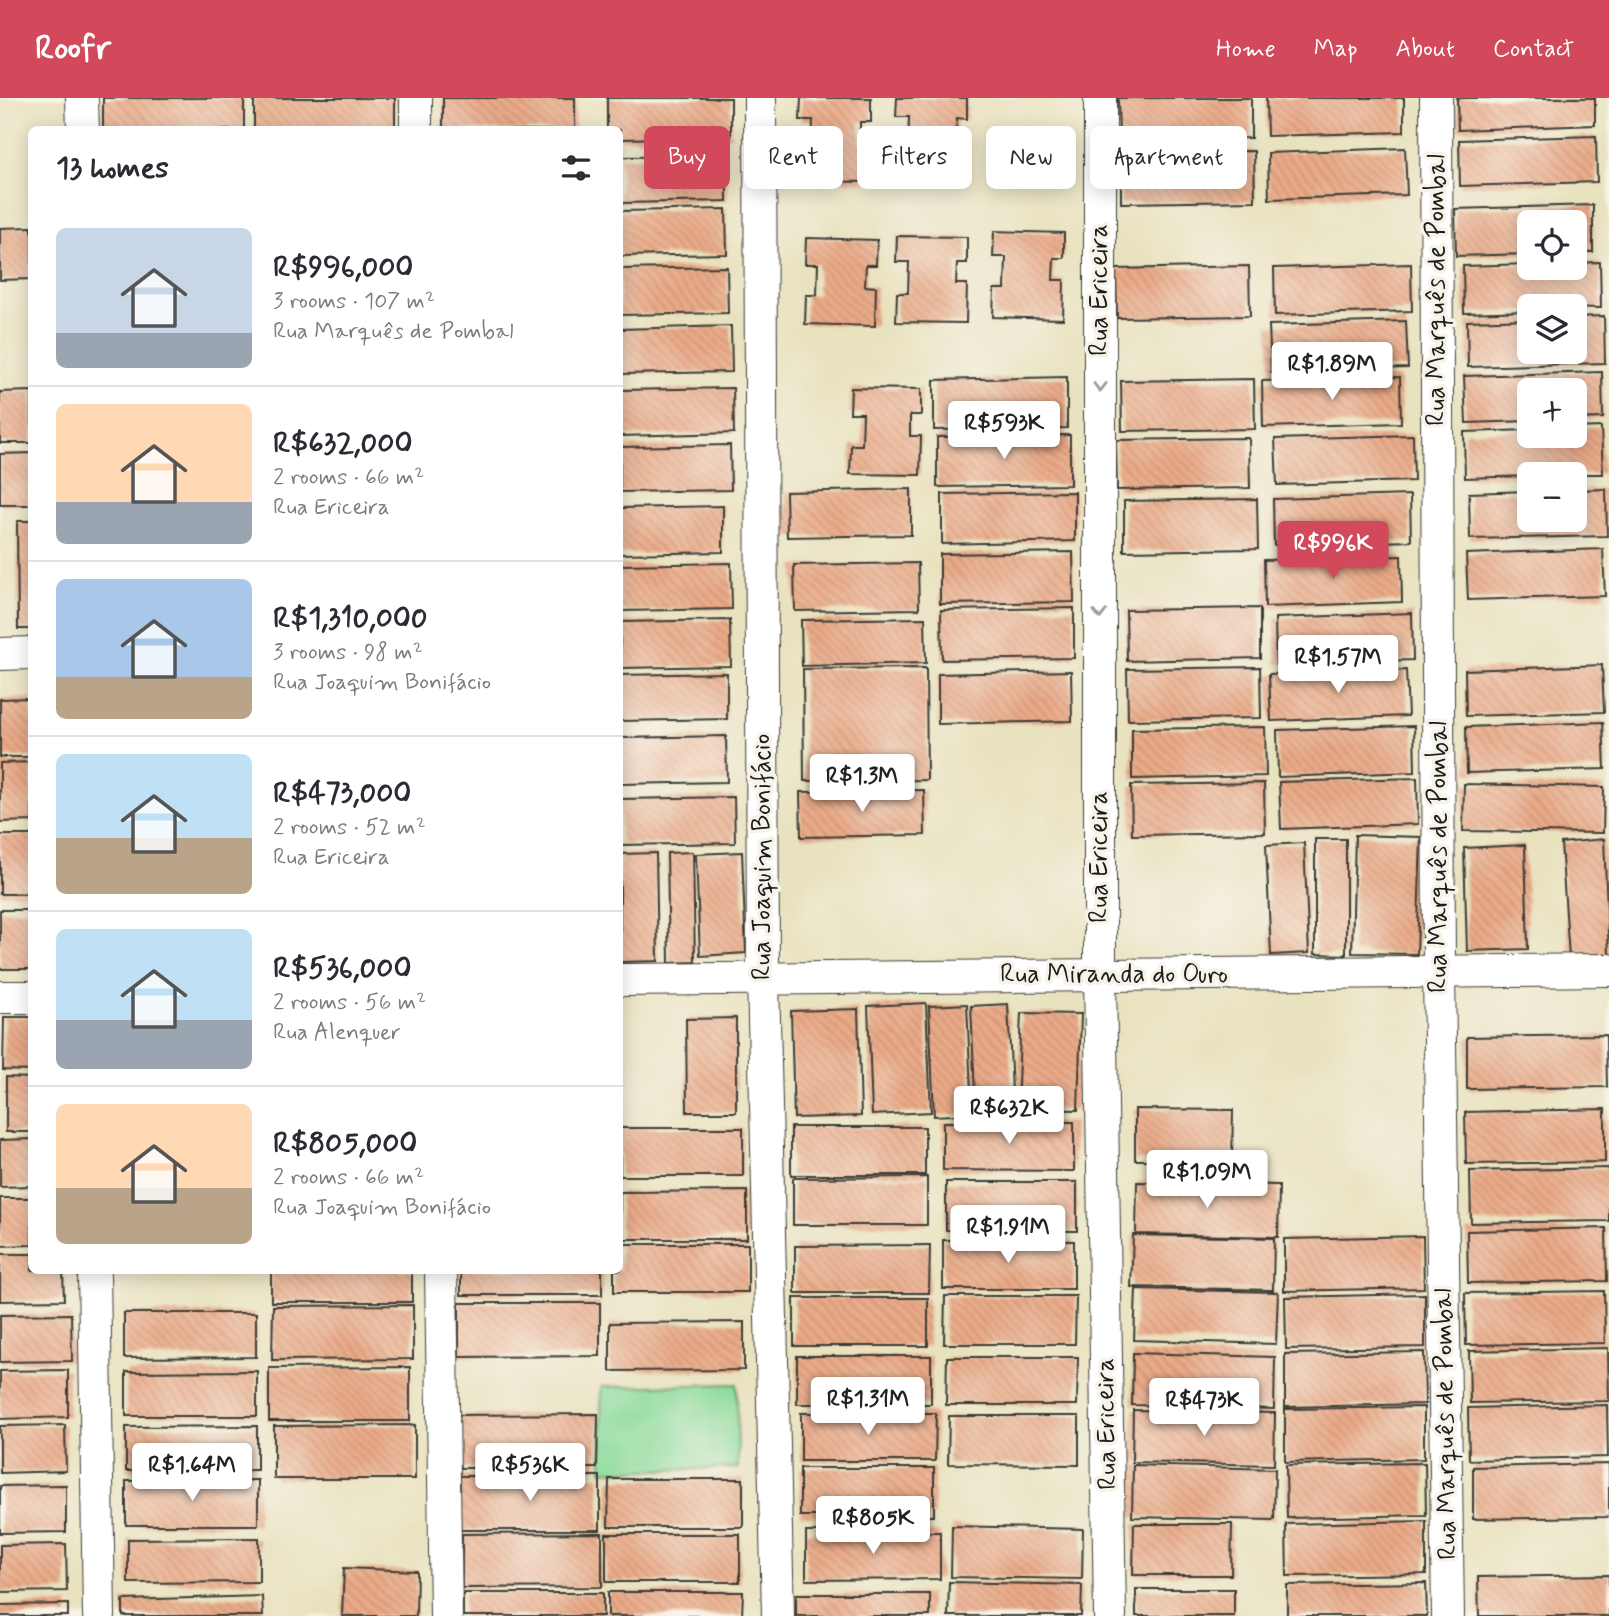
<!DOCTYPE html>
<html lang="en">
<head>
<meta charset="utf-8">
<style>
  :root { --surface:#fff; --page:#f2f2f3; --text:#2b2b33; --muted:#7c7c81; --line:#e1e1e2; --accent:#d1495b }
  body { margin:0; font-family:Mynerve,sans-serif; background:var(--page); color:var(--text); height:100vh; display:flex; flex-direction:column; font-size:26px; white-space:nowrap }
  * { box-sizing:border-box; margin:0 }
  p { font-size:23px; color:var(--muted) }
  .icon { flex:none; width:38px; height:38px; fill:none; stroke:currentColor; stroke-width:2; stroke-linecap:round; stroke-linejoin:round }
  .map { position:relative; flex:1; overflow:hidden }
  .sheet { position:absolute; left:28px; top:28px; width:595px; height:1148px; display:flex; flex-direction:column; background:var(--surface); border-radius:10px; box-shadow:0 4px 18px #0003 }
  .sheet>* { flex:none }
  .banner { position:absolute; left:644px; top:28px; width:665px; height:63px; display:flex; gap:14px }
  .buttons { position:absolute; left:1517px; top:112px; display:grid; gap:14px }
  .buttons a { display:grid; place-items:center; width:70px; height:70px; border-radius:10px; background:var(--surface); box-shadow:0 4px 18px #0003; font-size:35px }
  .price { position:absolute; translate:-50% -60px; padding:0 16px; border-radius:7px; background:#fff; color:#222; font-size:23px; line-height:46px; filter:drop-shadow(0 2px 4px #0008) }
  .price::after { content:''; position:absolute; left:50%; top:42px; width:21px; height:16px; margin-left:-10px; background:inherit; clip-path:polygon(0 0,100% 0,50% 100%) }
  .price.active { background:var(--accent); color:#fff }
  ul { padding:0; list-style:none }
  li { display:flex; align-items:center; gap:21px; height:175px; padding:0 28px }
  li+li { border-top:2px solid var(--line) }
  li span { display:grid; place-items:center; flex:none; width:196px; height:140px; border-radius:10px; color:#555 }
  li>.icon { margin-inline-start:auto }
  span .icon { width:84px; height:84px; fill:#fffc; stroke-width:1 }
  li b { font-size:30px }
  h2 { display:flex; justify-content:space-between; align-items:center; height:84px; padding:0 28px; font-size:30px }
  .pill { padding:0 24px; border-radius:10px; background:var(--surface); box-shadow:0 4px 18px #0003; font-size:24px; line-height:63px }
  .pill.active { background:var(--accent); color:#fff }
  header { display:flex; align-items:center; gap:42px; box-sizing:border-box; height:98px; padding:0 35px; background:var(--accent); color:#fff }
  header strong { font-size:33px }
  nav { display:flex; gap:38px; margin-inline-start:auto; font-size:24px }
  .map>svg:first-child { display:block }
  .grass { fill:#8cdc9c; stroke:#547c5c; stroke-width:2 }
  .building { fill:url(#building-back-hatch) }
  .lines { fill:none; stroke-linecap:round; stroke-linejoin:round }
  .street-casing { stroke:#3b3a34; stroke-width:34 }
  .street { stroke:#fff; stroke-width:32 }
  .oneway { stroke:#999 }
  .labels { text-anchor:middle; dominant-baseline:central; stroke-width:7; stroke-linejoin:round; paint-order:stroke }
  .street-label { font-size:26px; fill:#1c1c1c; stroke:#f7f3e8 }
</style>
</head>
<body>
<header>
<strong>Roofr</strong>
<nav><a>Home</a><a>Map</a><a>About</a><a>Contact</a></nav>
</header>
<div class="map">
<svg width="1609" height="1518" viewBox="0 0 1609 1518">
  <defs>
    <pattern id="building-back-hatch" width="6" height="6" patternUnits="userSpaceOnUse" patternTransform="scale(1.75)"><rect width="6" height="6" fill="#eaaa88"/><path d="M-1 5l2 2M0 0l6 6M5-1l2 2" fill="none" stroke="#c89275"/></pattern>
  </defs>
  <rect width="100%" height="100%" fill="#f7f3e8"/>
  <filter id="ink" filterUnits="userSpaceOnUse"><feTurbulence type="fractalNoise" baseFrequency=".0143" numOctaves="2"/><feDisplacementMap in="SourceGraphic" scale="14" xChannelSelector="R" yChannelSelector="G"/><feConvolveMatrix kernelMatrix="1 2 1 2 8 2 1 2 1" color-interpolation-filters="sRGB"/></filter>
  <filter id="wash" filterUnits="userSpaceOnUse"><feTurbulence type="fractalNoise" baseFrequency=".00686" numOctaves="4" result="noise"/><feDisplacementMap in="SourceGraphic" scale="28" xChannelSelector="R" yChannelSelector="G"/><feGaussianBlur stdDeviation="1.57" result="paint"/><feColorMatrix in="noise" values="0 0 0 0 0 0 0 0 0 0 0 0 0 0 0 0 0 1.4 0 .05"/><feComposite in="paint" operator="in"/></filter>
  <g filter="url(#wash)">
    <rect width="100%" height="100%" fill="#e9e2bf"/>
    <polygon class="grass" points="737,1286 738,1370 602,1373 601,1289"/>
    <g id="blocks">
      <g class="building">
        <rect x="103" y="0" width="141" height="32"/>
        <rect x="254" y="0" width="141" height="32"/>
        <rect x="443" y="0" width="132" height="32"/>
        <polygon points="607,0 731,0 731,39 620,41 620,32 607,32"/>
        <polygon points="801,0 871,0 871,24 860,24 860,45 871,45 870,84 800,83 801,54 812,54 813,22 800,22"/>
        <polygon points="897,0 967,0 967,21 957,20 956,42 967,42 966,81 896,79 897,51 908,51 909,19 896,19"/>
        <polygon points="1118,0 1251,0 1251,40 1119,42"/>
        <polygon points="1266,0 1404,0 1404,34 1267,38"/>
        <polygon points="1457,0 1595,0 1595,27 1458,32"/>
        <polygon points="1596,38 1597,84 1460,88 1459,42"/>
        <polygon points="1405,50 1407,97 1269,101 1268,55"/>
        <polygon points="1254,53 1255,103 1121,105 1121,55"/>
        <polygon points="726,58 727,103 620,105 620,59"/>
        <polygon points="1593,107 1593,154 1575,154 1575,124 1530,124 1530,156 1456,158 1455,111"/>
        <polygon points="726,111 727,156 620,158 620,113"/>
        <polygon points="32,129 32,181 0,182 0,130"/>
        <polygon points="994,133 1064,135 1064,160 1054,160 1053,182 1064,182 1063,221 993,219 994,191 1005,191 1006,159 993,159"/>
        <polygon points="897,138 967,139 967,165 957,165 956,186 967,186 966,225 896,224 897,195 908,195 909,164 896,164"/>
        <polygon points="806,140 877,142 876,167 866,167 865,188 876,189 875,228 805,226 806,197 817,197 818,166 805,166"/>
        <polygon points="1600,164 1601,210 1530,208 1530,213 1464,215 1463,168 1530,166 1530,170 1575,170 1575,165"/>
        <polygon points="1411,166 1412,213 1275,217 1274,170"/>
        <polygon points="1249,168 1250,218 1117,220 1116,171"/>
        <polygon points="727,169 728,215 620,217 620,171"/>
        <polygon points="1604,218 1605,265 1468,269 1467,223 1530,221 1530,254 1575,254 1575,219"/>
        <polygon points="1406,223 1408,270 1271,274 1269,227"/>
        <polygon points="731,228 732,274 620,276 620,231"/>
        <polygon points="1602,274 1603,320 1575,321 1575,292 1530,292 1530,323 1466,325 1464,278"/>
        <polygon points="1067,279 1067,330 934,332 934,282"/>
        <polygon points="1400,279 1401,325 1263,329 1262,283"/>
        <polygon points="1254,281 1255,331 1122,333 1121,283"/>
        <polygon points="733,290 734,335 620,338 620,292"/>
        <polygon points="851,290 921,291 921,317 910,317 910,338 921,338 920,377 850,376 851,347 862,347 863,315 850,315"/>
        <polygon points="32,293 32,345 0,345 0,294"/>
        <polygon points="1601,329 1603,376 1530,376 1530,378 1465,380 1464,334 1530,332 1530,338 1575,338 1575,330"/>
        <polygon points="1070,337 1070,387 937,389 937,339"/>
        <polygon points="1413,337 1414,383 1277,387 1275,341"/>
        <polygon points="1249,340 1250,390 1117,392 1116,342"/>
        <polygon points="730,347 731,392 620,394 620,349"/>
        <polygon points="32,355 32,407 0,407 0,356"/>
        <polygon points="911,391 911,437 787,439 786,394"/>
        <polygon points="1606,391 1607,438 1470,441 1469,395 1530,393 1530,422 1575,422 1575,392"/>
        <polygon points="1075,394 1075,443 942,446 942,396"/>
        <polygon points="1410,397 1411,443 1274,447 1273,401"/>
        <polygon points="1257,401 1258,451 1124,453 1124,403"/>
        <polygon points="723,408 723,454 620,456 620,410"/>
        <polygon points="17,423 32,423 32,531 18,531"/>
        <polygon points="1603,451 1605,498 1468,502 1466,456"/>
        <polygon points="1073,454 1074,504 940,506 940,456"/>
        <polygon points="1401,458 1402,504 1265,509 1264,462"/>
        <polygon points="731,465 732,511 620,513 620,467"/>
        <polygon points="918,465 919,511 795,513 794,467"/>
        <polygon points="1074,510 1074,560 942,562 941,512"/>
        <polygon points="1260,510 1260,560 1127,563 1126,512"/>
        <polygon points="1412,515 1413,562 1276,566 1275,520"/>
        <polygon points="925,520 926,565 802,568 801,522"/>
        <polygon points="730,522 731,568 620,570 620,524"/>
        <polygon points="1602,567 1604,614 1466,618 1465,572"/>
        <polygon points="1260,569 1261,620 1128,622 1127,571"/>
        <polygon points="926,570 927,682 804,683 803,571"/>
        <polygon points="1406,572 1408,618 1271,623 1269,576"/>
        <polygon points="1071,573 1072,623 938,626 938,576"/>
        <polygon points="727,575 727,621 620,623 620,577"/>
        <polygon points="32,600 32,659 0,659 0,601"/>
        <polygon points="1603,624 1605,671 1467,675 1466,629"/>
        <polygon points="1414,628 1415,674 1278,679 1277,632"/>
        <polygon points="1265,629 1266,678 1132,681 1132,631"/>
        <polygon points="726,638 727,684 620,686 620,640"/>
        <polygon points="32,664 32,723 0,724 0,665"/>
        <polygon points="1417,680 1418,726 1281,731 1279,684"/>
        <polygon points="1264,685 1265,735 1132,737 1131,687"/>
        <polygon points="1464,686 1604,689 1603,735 1463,733"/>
        <polygon points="924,692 925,737 801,739 800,694"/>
        <polygon points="734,699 735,745 620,747 620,701"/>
        <rect x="0" y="737" width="32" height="59"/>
        <polygon points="1355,737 1421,739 1417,856 1352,855"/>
        <polygon points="1315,741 1346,741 1346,857 1315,856"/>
        <polygon points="1604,741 1609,856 1569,859 1561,745"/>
        <polygon points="1304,745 1309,855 1271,857 1266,747"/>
        <polygon points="1525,747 1528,851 1467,853 1464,750"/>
        <polygon points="693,754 695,864 669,865 667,755"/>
        <polygon points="742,754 746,855 700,858 696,756"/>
        <polygon points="656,755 658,863 620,864 620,756"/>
        <rect x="0" y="812" width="32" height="59"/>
        <polygon points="926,905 931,1014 872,1017 868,908"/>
        <polygon points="967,906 972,1016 934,1018 929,908"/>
        <polygon points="1008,906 1013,1016 976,1019 971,908"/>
        <polygon points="858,911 861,1018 794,1020 791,913"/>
        <polygon points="1021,915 1081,916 1078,1012 1017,1011"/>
        <polygon points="4,919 32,919 32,973 3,972"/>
        <polygon points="736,920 736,1014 687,1014 686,921"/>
        <polygon points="1606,937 1607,989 1467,991 1467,939"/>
        <polygon points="6,979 32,980 32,1034 6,1034"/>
        <polygon points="1135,1011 1233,1012 1232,1062 1135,1062"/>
        <polygon points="1605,1011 1605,1064 1466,1066 1465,1014"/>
        <polygon points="943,1024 1074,1024 1074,1073 943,1072"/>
        <rect x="791" y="1029" width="134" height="48"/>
        <rect x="620" y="1030" width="123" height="48"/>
        <polygon points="32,1041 32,1088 0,1089 0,1042"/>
        <polygon points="1609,1070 1609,1123 1471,1125 1470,1073"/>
        <polygon points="927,1079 927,1127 793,1127 793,1080"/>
        <polygon points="946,1084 1077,1084 1077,1133 946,1132"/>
        <polygon points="1137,1084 1279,1087 1278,1139 1136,1136"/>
        <polygon points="747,1093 747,1141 620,1141 620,1094"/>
        <polygon points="0,1100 32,1100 32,1147 0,1148"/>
        <polygon points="1606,1130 1607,1183 1468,1185 1467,1133"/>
        <polygon points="1133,1137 1274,1140 1273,1192 1131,1189"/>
        <polygon points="1423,1138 1424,1190 1284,1193 1284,1141"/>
        <polygon points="943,1142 1074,1143 1074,1191 943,1191"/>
        <polygon points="620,1146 748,1146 748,1194 614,1194 614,1172 620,1172"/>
        <polygon points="930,1147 929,1195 795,1195 795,1148"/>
        <polygon points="0,1156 32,1156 32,1172 63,1172 64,1202 0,1203"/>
        <rect x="271" y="1172" width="141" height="32"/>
        <rect x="461" y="1172" width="141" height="25"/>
        <polygon points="1136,1191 1278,1194 1276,1246 1134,1242"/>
        <polygon points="1604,1193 1605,1245 1466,1247 1465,1195"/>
        <polygon points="1425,1196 1425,1249 1286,1251 1285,1199"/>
        <polygon points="945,1198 1076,1198 1075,1246 944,1246"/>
        <rect x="794" y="1200" width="134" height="48"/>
        <polygon points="459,1205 600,1205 600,1258 459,1259"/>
        <polygon points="413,1207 413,1261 272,1262 273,1208"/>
        <polygon points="124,1215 256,1215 256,1259 124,1260"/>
        <polygon points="71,1216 72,1263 0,1264 0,1217"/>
        <polygon points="744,1224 744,1272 610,1273 610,1225"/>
        <polygon points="1608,1250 1609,1303 1470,1305 1469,1253"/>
        <polygon points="1424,1254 1425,1306 1285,1309 1285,1256"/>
        <polygon points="1133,1255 1275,1259 1274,1311 1132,1307"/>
        <rect x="797" y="1258" width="134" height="48"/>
        <polygon points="947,1259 1078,1259 1077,1307 946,1307"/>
        <polygon points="410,1269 410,1323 269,1323 269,1270"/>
        <polygon points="68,1272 68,1319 0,1321 0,1273"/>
        <polygon points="257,1273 257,1318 126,1318 126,1274"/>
        <polygon points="1607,1307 1608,1359 1469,1362 1468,1310"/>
        <polygon points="1424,1309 1424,1361 1285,1364 1285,1311"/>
        <polygon points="1133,1312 1275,1315 1274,1367 1132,1364"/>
        <polygon points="801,1315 936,1315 935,1363 801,1363"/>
        <polygon points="598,1316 597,1370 457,1370 457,1317"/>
        <polygon points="949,1318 1079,1318 1079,1367 948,1366"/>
        <polygon points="65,1327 66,1373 0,1375 0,1328"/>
        <polygon points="415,1327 415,1381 274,1381 274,1328"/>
        <polygon points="257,1328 257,1372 126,1373 126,1329"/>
        <polygon points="1425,1365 1426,1417 1287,1420 1286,1367"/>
        <polygon points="1609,1366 1609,1419 1473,1421 1473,1369"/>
        <polygon points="1133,1367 1275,1371 1274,1422 1132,1419"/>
        <rect x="800" y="1370" width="134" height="48"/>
        <polygon points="460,1378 600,1378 600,1432 459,1432"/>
        <polygon points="609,1381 743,1381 743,1429 608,1429"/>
        <polygon points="258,1382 258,1427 126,1427 126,1383"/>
        <polygon points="66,1387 66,1434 0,1435 0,1388"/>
        <polygon points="1426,1423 1426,1476 1287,1478 1286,1426"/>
        <polygon points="1134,1426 1232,1426 1231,1477 1133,1477"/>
        <polygon points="952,1428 1083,1431 1082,1481 951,1479"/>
        <polygon points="806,1434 940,1434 940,1481 806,1482"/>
        <polygon points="602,1435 602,1489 462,1490 462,1436"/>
        <rect x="606" y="1436" width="134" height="48"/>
        <polygon points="259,1440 259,1484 128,1485 128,1441"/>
        <polygon points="66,1446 67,1493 0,1494 0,1447"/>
        <polygon points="344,1470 417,1473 416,1518 342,1518"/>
        <polygon points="1609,1477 1609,1518 1479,1518 1478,1479"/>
        <polygon points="949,1484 1082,1487 1081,1518 948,1518"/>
        <polygon points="1426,1485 1427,1518 1287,1518 1287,1487"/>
        <rect x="1136" y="1491" width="98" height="27"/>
        <polygon points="608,1494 743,1494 742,1518 608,1518"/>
        <rect x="463" y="1495" width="140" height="23"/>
        <rect x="796" y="1496" width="134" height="22"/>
        <polygon points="262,1498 263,1518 123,1518 123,1502"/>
        <polygon points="68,1506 68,1518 0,1518 0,1507"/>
      </g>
    </g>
  </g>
  <g filter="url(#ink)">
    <use href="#blocks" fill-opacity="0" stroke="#3b3a34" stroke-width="2"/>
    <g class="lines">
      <defs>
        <g id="street">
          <polyline points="82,0 83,32"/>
          <polyline points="760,0 763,879 778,1518"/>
          <polyline points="1100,0 1100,877 1110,1518"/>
          <polyline points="1436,0 1439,874 1448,1518"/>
          <polyline points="416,32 416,0"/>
          <polyline points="0,556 32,555"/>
          <polyline points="620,882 1609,872"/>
          <polyline points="0,899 32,899"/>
          <polyline points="94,1172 99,1518"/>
          <polyline points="441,1172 446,1518"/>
        </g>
      </defs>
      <use href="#street" class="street-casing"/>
      <use href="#street" class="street"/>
    </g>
    <defs><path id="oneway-chevron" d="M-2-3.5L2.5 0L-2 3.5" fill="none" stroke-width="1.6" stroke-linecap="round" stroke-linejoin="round" transform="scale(1.75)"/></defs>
    <g class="oneway">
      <use href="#oneway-chevron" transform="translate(1100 289) rotate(90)"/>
      <use href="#oneway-chevron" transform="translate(1100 516) rotate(90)"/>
    </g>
  </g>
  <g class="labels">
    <g class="street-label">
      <text transform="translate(1100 192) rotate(-90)">Rua Ericeira</text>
      <text transform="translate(1437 192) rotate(-90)">Rua Marquês de Pombal</text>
      <text transform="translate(763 759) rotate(-90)">Rua Joaquim Bonifácio</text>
      <text transform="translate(1100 759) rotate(-90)">Rua Ericeira</text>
      <text transform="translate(1439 759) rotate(-90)">Rua Marquês de Pombal</text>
      <text x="1114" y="877">Rua Miranda do Ouro</text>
      <text transform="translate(1107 1326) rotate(-91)">Rua Ericeira</text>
      <text transform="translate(1446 1326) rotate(-91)">Rua Marquês de Pombal</text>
    </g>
  </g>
</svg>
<div class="buttons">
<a><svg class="icon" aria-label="locate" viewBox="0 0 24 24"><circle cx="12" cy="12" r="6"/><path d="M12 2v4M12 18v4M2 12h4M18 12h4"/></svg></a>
<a><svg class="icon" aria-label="layers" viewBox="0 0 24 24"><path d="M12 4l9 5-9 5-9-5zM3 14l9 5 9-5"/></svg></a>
<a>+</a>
<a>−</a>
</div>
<b class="price" style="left:1332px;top:304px">R$1.89M</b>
<b class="price" style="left:1004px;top:363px">R$593K</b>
<b class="price active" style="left:1333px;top:483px">R$996K</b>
<b class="price" style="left:1338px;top:597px">R$1.57M</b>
<b class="price" style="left:862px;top:716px">R$1.3M</b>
<b class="price" style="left:1009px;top:1048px">R$632K</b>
<b class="price" style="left:1207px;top:1112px">R$1.09M</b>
<b class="price" style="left:1008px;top:1167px">R$1.91M</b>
<b class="price" style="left:868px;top:1339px">R$1.31M</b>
<b class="price" style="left:1204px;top:1340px">R$473K</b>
<b class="price" style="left:192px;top:1405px">R$1.64M</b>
<b class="price" style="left:530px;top:1405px">R$536K</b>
<b class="price" style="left:873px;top:1458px">R$805K</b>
<div class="banner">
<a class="pill active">Buy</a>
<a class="pill">Rent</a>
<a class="pill">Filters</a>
<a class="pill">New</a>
<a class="pill">Apartment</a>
</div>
<section class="sheet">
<h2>13 homes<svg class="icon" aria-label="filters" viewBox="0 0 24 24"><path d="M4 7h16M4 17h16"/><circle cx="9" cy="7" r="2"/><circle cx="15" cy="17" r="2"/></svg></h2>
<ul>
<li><span style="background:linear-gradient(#c9d6e8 75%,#9aa5b1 0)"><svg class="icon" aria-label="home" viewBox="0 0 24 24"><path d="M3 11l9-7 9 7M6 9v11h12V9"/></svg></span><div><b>R$996,000</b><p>3 rooms · 107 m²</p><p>Rua Marquês de Pombal</p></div></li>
<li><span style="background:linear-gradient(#ffd9b3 70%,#9aa5b1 0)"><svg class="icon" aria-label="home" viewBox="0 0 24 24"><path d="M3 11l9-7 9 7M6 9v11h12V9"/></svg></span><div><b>R$632,000</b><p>2 rooms · 66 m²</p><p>Rua Ericeira</p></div></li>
<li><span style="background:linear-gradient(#a9c7e8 70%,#b9a48a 0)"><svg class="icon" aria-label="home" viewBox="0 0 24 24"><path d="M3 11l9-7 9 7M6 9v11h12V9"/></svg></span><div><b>R$1,310,000</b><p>3 rooms · 98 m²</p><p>Rua Joaquim Bonifácio</p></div></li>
<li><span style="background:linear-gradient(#bfe0f5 60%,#b9a48a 0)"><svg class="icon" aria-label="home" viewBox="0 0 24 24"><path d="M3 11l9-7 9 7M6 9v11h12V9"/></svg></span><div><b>R$473,000</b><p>2 rooms · 52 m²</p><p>Rua Ericeira</p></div></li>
<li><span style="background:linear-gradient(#bfe0f5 65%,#9aa5b1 0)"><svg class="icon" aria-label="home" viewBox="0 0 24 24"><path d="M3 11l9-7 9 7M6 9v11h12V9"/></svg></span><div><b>R$536,000</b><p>2 rooms · 56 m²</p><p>Rua Alenquer</p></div></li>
<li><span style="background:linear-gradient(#ffd9b3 60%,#b9a48a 0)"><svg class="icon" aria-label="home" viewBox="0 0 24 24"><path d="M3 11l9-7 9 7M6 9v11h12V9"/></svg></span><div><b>R$805,000</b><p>2 rooms · 66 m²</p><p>Rua Joaquim Bonifácio</p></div></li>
</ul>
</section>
</div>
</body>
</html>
